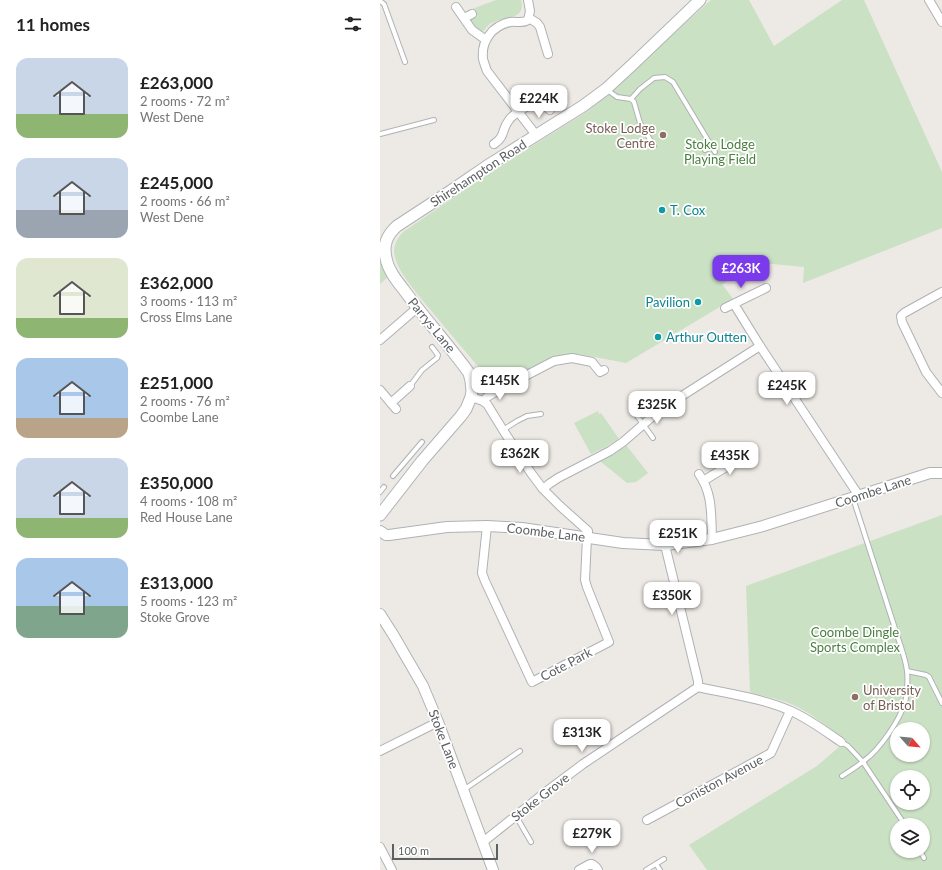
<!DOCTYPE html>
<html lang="en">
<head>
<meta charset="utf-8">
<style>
  :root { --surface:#fff; --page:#f2f2f2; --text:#222; --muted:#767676; --accent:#7c3aed }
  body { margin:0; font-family:Lato,sans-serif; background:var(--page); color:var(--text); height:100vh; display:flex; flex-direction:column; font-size:15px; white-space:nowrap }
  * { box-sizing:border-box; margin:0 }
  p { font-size:13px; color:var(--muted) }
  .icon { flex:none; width:22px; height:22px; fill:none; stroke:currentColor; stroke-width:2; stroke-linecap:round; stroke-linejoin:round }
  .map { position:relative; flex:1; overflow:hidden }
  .drawer { display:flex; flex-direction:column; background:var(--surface); width:380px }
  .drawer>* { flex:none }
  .needle { width:26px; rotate:117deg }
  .controls { position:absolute; left:510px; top:722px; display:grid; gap:8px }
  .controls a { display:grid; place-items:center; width:40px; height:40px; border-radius:50%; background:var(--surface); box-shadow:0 1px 3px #0004; font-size:20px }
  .scale { position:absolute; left:12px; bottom:10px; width:106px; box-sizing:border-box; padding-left:4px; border:2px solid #5c6063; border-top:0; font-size:11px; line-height:14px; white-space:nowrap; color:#5c6063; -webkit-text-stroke:3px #fff; paint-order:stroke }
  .price { position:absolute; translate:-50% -34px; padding:0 9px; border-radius:8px; background:#fff; color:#222; font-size:13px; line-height:26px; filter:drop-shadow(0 1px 2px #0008) }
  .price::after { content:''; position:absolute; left:50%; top:24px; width:12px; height:9px; margin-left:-6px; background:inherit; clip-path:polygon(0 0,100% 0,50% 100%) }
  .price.current { background:var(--accent); color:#fff }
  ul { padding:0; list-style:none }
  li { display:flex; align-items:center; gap:12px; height:100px; padding:0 16px }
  li span { display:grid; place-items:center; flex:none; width:112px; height:80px; border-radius:12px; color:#555 }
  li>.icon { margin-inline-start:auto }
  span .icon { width:48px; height:48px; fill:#fffc; stroke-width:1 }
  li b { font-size:17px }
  h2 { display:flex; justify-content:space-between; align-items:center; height:48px; padding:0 16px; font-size:17px }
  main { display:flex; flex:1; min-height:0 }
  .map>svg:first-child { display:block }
  .green { fill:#cae1c4; fill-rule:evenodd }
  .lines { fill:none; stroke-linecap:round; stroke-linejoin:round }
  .service-casing { stroke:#afb2b5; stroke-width:6 }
  .minor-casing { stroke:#afb2b5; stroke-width:10 }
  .tertiary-casing { stroke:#afb2b5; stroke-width:12 }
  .secondary-casing { stroke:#b1b4b7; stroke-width:13 }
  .service { stroke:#fff; stroke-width:4 }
  .minor { stroke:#fff; stroke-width:8 }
  .tertiary { stroke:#fff; stroke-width:10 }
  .secondary { stroke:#fff; stroke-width:11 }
  .education-dot { fill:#8d6e63; stroke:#fff; stroke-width:1.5 }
  .culture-dot { fill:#0f9aa8; stroke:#fff; stroke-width:1.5 }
  .labels { text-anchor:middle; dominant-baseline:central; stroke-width:3.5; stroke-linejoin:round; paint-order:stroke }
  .education-label { font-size:13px; fill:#785e54; stroke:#fff; text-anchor:end }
  .park-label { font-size:13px; fill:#497e3f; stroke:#fff }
  .street-label { font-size:13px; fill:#5c6063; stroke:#fff }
  .culture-label { font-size:13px; fill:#0d838f; stroke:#fff; text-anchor:start }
</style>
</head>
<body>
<main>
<section class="drawer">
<h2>11 homes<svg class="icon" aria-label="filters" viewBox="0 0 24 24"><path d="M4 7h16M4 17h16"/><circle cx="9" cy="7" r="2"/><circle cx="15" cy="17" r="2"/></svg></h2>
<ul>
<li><span style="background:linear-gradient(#c9d6e8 70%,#8fb573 0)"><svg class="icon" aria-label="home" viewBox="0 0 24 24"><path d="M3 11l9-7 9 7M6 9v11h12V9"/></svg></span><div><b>£263,000</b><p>2 rooms · 72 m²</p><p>West Dene</p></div></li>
<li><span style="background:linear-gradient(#c9d6e8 65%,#9aa5b1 0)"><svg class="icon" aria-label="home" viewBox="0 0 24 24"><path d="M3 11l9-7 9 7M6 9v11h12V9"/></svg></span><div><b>£245,000</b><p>2 rooms · 66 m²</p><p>West Dene</p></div></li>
<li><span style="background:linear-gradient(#dfe7d0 75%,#8fb573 0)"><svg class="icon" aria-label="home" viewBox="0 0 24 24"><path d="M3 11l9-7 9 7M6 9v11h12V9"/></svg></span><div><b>£362,000</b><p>3 rooms · 113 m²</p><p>Cross Elms Lane</p></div></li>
<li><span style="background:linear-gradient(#a9c7e8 75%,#b9a48a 0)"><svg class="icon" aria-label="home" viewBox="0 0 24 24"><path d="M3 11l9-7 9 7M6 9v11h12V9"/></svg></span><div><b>£251,000</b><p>2 rooms · 76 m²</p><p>Coombe Lane</p></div></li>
<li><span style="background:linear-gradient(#c9d6e8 75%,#8fb573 0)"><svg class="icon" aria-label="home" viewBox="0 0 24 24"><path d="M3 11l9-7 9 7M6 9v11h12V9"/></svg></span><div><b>£350,000</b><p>4 rooms · 108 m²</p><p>Red House Lane</p></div></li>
<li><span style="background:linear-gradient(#a9c7e8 60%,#7fa58c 0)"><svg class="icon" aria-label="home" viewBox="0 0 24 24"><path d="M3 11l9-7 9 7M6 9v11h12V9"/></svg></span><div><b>£313,000</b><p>5 rooms · 123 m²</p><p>Stoke Grove</p></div></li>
</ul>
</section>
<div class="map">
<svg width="562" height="870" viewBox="0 0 562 870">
  <rect width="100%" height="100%" fill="#ede9e4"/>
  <g class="green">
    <path d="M116,0H141C146,20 126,16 114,22C108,24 106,28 102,33L97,30L90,21L93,18L96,14V11L92,9Z"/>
    <path d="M331,0H369L394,46L462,0H484L562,172V228L423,283L424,267L381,263L342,284L353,299L246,363L199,354L178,356L116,388C92,359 67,330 43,301C33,288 19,273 15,257C12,247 17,239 23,232L114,170L208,111Z"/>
    <polygon points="0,257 8,277 0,284"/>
    <polygon points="218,411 219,414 221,413 239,439 226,447 211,454 194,423"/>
    <polygon points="246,445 268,473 256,482 247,483 220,461 229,457"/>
    <path d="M562,515V870H327L309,845L437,766L459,747L463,739C445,725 428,710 406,702C394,698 382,696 370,692L366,586ZM517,729H543V755H517ZM517,777H543V803H517ZM517,825H543V851H517Z"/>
  </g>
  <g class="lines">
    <defs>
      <g id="service">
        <polyline points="0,1 4,4 25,62"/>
        <polyline points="226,89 237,97 251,99 254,102 260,123 274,146"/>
        <polyline points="251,99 260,89 274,78 285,77 293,82 335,152"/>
        <polyline points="0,134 54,120"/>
        <polyline points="325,150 332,147"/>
        <polyline points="30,386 42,370 57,358 58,355 52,347"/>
        <polyline points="252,409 273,438"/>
        <polyline points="123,430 137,421 147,416 161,414"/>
        <polyline points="13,476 42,442"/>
        <polyline points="0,492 4,487"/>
        <polyline points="527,671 546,675 549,677 562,703"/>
        <polyline points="461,742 468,746 483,762 525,825"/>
        <path d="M462,776C470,771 478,766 485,760C500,749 520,720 525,702C527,696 528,678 527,671C526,662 523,653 520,644L473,498"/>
        <polyline points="85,789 140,751"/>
        <polyline points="136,816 151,842"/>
        <polyline points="540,851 544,858"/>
        <polyline points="276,864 280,870"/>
        <polyline points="266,870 284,859"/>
      </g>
      <g id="minor">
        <path d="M148,0L150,11L148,20C142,24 136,21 130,22C112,26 101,41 103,59C104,63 106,68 107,71L156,135"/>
        <polyline points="549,0 562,22"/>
        <polyline points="76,7 92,30 106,40"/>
        <polyline points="84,18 92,14"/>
        <polyline points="149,18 157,23 160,27 168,54"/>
        <path d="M114,144C126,136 121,130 129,120C131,117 135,114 138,112C149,104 159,100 170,110"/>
        <polyline points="562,292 524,313 521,316 522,322 546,372 562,393"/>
        <polyline points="354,304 380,346 479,496"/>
        <polyline points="345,308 386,288"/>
        <polyline points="0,340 37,308"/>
        <polyline points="0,390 16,409"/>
        <polyline points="91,397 103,401 107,404 123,430 151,473 163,489 180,506 208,531 208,538"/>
        <polyline points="103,401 107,397 126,386 174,361 192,358 212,362 220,372 224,370"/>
        <polyline points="11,403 30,386"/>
        <path d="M319,474C333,494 331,515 332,539"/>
        <polyline points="323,481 366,455"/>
        <polyline points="163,489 169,484 178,478 230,451 243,442 280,410 380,346"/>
        <polyline points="107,526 102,573 105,581 152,682 229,642 207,587 205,580 207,538"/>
        <polyline points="285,545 318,681 318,687"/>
        <path d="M318,687C349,694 382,698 411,711C429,719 445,731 461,742"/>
        <polyline points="0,751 58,722"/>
        <polyline points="267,820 391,753 410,711"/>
        <polyline points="103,842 167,791 203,764 318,687"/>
        <polyline points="0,847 12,870"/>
        <polyline points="199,870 210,864 212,864 216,867 218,870"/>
      </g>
      <g id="tertiary">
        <polyline points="0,531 6,535 9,535 67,527 107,526 142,528 243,543 285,545 332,539 383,526 550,473 562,473"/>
        <polyline points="0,614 14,636 43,686 58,722 113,870"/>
      </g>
      <path id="secondary" d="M0,515L42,461L81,416L86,409L91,397L92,391L91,381L89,373C69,345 45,319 24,290C17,281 8,270 6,258C3,244 7,235 17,226L69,192L107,166L203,106L226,89L252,65L320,0"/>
    </defs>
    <use href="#service" class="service-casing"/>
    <use href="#minor" class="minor-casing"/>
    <use href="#tertiary" class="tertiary-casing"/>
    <use href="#secondary" class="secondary-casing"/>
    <use href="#service" class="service"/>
    <use href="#minor" class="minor"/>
    <use href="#tertiary" class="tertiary"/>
    <use href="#secondary" class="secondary"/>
  </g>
  <g class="education-dot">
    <circle cx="283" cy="135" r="4"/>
    <circle cx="475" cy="697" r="4"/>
  </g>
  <g class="culture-dot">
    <circle cx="282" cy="210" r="4"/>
    <circle cx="318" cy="302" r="4"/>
    <circle cx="278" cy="337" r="4"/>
  </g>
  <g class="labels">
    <g class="education-label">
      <text x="275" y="128">Stoke Lodge<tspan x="275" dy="15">Centre</tspan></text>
      <text x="483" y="690" text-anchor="start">University<tspan x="483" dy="15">of Bristol</tspan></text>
    </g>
    <g class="park-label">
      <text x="340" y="144">Stoke Lodge<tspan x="340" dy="15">Playing Field</tspan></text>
      <text x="475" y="632">Coombe Dingle<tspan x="475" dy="15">Sports Complex</tspan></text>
    </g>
    <g class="street-label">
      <text transform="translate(98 173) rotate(-33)">Shirehampton Road</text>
      <text transform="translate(52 325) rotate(51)">Parrys Lane</text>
      <text transform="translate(493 491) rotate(-18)">Coombe Lane</text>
      <text transform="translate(166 532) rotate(7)">Coombe Lane</text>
      <text transform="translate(186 664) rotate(-28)">Cote Park</text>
      <text transform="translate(64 739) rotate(69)">Stoke Lane</text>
      <text transform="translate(339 781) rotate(-28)">Coniston Avenue</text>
      <text transform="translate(160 797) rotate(-38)">Stoke Grove</text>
    </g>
    <g class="culture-label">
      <text x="290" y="210">T. Cox</text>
      <text x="310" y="302" text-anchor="end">Pavilion</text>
      <text x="286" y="337">Arthur Outten</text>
    </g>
  </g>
</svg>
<div class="controls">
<a><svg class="needle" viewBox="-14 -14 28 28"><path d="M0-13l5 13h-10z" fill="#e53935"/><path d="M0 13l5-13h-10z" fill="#767676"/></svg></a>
<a><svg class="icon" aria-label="locate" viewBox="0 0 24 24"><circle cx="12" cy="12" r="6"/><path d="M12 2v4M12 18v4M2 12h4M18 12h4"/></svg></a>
<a><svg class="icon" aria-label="layers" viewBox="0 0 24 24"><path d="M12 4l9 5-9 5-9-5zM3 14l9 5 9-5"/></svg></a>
</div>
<div class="scale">100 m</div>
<b class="price" style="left:159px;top:119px">£224K</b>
<b class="price current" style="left:361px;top:289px">£263K</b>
<b class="price" style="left:120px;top:401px">£145K</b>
<b class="price" style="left:407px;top:406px">£245K</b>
<b class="price" style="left:277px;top:425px">£325K</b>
<b class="price" style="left:140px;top:474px">£362K</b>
<b class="price" style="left:350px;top:476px">£435K</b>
<b class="price" style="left:298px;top:554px">£251K</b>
<b class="price" style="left:292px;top:616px">£350K</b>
<b class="price" style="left:202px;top:753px">£313K</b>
<b class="price" style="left:212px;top:854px">£279K</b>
</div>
</main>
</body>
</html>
